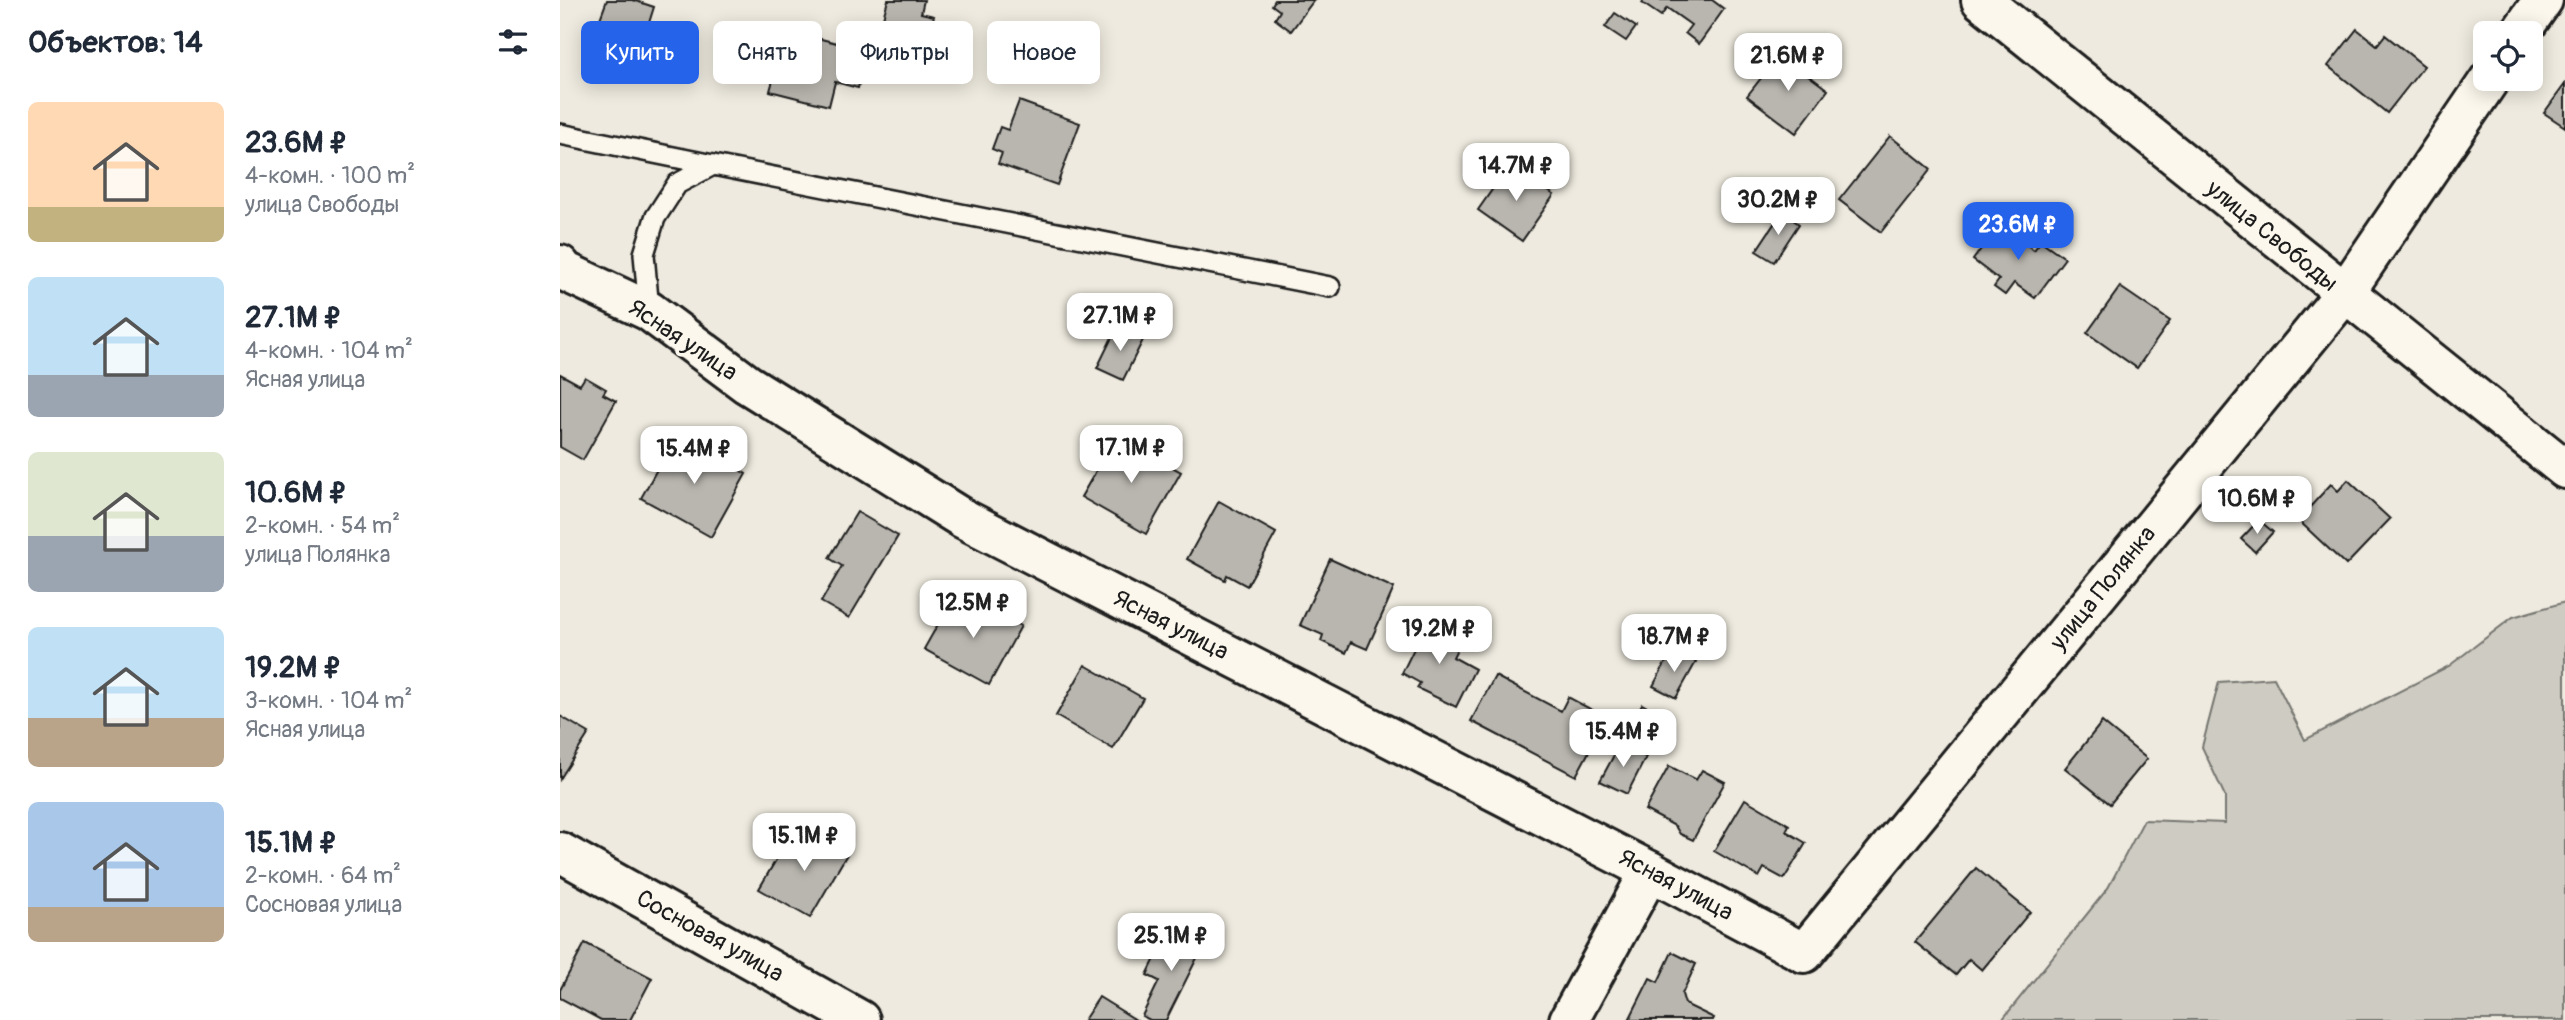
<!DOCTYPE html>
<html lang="ru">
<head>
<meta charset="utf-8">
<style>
  :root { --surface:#fff; --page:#f6f6f7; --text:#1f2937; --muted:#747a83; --accent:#2563eb }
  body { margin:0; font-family:Pangolin,sans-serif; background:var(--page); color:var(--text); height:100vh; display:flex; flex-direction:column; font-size:26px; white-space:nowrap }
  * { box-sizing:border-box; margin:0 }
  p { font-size:23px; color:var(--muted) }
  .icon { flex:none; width:38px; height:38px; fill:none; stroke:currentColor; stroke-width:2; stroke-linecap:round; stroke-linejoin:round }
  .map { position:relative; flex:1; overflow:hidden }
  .details { display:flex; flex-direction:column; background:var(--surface); width:560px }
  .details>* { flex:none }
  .banner { position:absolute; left:21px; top:21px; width:665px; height:63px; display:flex; gap:14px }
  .tools { position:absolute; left:1913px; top:21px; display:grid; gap:14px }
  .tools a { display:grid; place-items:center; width:70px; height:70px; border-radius:10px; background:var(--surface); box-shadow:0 4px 18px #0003; font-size:35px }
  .price { position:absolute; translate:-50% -60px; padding:0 16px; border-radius:14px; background:#fff; color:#222; font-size:23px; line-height:46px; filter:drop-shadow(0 2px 4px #0008) }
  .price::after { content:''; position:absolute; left:50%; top:42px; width:21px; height:16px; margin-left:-10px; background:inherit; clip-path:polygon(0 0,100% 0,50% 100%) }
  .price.on { background:var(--accent); color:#fff }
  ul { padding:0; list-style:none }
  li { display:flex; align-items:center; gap:21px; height:175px; padding:0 28px }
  li span { display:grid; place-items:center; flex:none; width:196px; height:140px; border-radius:10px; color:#555 }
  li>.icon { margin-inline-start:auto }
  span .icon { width:84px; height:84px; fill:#fffc; stroke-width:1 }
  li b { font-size:30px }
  h2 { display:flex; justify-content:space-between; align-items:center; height:84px; padding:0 28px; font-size:30px }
  .chip { padding:0 24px; border-radius:10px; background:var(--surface); box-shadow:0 4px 18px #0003; font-size:24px; line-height:63px }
  .chip.on { background:var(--accent); color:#fff }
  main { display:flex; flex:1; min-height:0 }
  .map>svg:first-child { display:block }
  .green { fill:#ceccc2; stroke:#75746f; stroke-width:2 }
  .building { fill:#b9b6af; stroke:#1c1c1c; stroke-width:2 }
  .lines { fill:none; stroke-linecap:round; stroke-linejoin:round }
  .lane-casing { stroke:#1c1c1c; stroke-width:24 }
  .street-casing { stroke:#1c1c1c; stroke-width:44 }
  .secondary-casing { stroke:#1c1c1c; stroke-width:44 }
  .lane { stroke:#fbf7ec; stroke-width:19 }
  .street { stroke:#fbf7ec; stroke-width:38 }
  .secondary { stroke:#fbf7ec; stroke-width:38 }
  .labels { text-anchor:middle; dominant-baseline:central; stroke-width:7; stroke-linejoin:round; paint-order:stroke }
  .street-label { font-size:24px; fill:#1c1c1c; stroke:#fbf7ec }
</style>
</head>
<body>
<main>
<section class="details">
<h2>Объектов: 14<svg class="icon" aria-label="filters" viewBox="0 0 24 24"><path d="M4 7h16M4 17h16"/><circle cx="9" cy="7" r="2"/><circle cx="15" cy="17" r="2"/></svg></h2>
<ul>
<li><span style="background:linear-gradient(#ffd9b3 75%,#c2b280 0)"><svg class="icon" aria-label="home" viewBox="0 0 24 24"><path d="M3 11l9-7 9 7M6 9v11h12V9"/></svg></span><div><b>23.6M ₽</b><p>4-комн. · 100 m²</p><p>улица Свободы</p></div></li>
<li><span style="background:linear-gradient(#bfe0f5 70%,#9aa5b1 0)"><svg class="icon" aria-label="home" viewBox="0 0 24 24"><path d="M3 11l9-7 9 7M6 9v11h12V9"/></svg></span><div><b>27.1M ₽</b><p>4-комн. · 104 m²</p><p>Ясная улица</p></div></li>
<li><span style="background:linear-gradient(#dfe7d0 60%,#9aa5b1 0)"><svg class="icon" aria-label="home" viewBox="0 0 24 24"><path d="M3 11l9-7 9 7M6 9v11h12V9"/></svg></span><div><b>10.6M ₽</b><p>2-комн. · 54 m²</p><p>улица Полянка</p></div></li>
<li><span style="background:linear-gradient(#bfe0f5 65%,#b9a48a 0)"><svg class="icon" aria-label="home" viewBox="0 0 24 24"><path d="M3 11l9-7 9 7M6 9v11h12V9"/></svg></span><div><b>19.2M ₽</b><p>3-комн. · 104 m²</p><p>Ясная улица</p></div></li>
<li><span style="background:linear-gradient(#a9c7e8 75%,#b9a48a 0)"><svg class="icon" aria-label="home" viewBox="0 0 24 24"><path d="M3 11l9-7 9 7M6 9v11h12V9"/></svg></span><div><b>15.1M ₽</b><p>2-комн. · 64 m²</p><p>Сосновая улица</p></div></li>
</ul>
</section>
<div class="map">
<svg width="2005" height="1020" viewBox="0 0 2005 1020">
  <rect width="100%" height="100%" fill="#eeeadf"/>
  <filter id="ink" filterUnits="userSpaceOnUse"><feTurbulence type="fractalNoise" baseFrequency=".0143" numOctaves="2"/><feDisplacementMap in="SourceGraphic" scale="14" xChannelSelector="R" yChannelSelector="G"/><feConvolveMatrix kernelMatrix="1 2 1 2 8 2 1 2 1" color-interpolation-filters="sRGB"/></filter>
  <g filter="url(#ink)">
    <polygon class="green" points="2005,602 2005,1020 1442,1020 1548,888 1584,820 1665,823 1665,796 1642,747 1659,682 1714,678 1745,740 1889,666 1953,617"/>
    <g class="building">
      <polygon points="47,0 73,0 94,7 81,48 51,38 56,25 40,19"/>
      <polygon points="328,0 364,0 361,13 374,16 368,37 321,25"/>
      <polygon points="715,0 754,0 731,31 715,19 720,11 712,5"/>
      <polygon points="1084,0 1152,0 1164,9 1139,44 1125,33 1131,25 1107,8 1101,16 1082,3"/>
      <polygon points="1055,13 1076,27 1066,41 1045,27"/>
      <polygon points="1797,29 1817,45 1825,35 1864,66 1827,113 1768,66"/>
      <polygon points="226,30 308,51 298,88 275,82 269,106 210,91 219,58 211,56 215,44 222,45"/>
      <polygon points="1220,54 1268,90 1236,133 1187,96"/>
      <polygon points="2005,84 2005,127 1984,113"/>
      <polygon points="459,101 520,123 497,185 438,164 442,153 432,149 440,127 448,130"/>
      <polygon points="1330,136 1371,169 1321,232 1279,200"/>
      <polygon points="950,164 994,195 962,241 918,210"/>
      <polygon points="1222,212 1239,224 1214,262 1196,251"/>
      <polygon points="1439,224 1474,250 1481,241 1505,258 1475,298 1454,283 1445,295 1434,287 1439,280 1413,260"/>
      <polygon points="1560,287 1610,321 1577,368 1527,333"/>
      <polygon points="558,325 584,338 563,380 537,368"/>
      <polygon points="0,374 20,385 25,377 46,389 43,394 56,401 23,460 0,447"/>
      <polygon points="116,435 186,474 151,537 81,498"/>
      <polygon points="556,436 621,472 586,534 521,497"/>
      <polygon points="1788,480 1830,519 1786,565 1738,520 1771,484 1778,491"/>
      <polygon points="659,501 716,533 687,586 667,575 665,580 627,559"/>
      <polygon points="297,512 338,536 289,618 261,602 282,566 269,558"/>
      <polygon points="1699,520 1713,532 1695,552 1681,539"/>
      <polygon points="770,559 834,588 807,649 791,642 786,653 761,641 763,635 740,625"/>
      <polygon points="414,601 461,626 429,685 364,649 390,603 408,612"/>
      <polygon points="866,624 901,641 893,657 915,669 896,707 857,688 860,683 842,673"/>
      <polygon points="1113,649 1136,662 1116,698 1093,686"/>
      <polygon points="525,665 583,698 553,749 496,716"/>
      <polygon points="935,676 1001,711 1008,697 1047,718 1016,776 911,721"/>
      <polygon points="1082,704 1112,721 1103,737 1109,741 1103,753 1066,733"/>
      <polygon points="0,716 29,733 0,779"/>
      <polygon points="1542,722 1587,759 1550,804 1505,768"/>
      <polygon points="1060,744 1086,757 1067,794 1040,781"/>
      <polygon points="1109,766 1136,780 1142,770 1165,782 1133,840 1120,834 1115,826 1085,810"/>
      <polygon points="1185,799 1229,825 1226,831 1246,843 1224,879 1204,868 1199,877 1154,851"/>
      <polygon points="263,833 290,849 250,918 199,889 231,834 254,848"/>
      <polygon points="1416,868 1470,912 1422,970 1409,959 1396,975 1355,942"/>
      <polygon points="610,928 644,944 606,1020 590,1020 582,1016 599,981 587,975"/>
      <polygon points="25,943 92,978 70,1020 41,1020 0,998 0,990"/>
      <polygon points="1112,952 1136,964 1122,994 1125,1004 1154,1018 1153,1020 1069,1020 1090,978 1098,982"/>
      <polygon points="539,997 576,1020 524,1020"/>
    </g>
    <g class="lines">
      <defs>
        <g id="lane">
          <polyline points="0,134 153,165"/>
          <polyline points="89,311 84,254 95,218 117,184 153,165 770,287"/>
        </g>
        <g id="street">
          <polyline points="1960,33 1983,0"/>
          <polyline points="0,265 4,271 89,311 187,384 402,518 1090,871 1244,953 1784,294 1930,79"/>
          <polyline points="0,852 300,1020"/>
          <polyline points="1009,1020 1090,871"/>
        </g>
        <polyline id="secondary" points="1421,0 2005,469"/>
      </defs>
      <use href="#lane" class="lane-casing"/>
      <use href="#street" class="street-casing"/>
      <use href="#secondary" class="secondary-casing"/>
      <use href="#lane" class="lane"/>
      <use href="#street" class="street"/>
      <use href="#secondary" class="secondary"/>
    </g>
  </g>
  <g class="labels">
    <g class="street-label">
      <text transform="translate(1712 236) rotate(39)">улица Свободы</text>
      <text transform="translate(123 340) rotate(34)">Ясная улица</text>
      <text transform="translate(1543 588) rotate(-51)">улица Полянка</text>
      <text transform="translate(611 625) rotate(27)">Ясная улица</text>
      <text transform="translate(1116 885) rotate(28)">Ясная улица</text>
      <text transform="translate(150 936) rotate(29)">Сосновая улица</text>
    </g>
  </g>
</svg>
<div class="tools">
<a><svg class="icon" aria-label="locate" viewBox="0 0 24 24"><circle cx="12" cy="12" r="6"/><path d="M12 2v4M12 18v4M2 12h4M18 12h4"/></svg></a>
</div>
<b class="price" style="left:1228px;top:93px">21.6M ₽</b>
<b class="price" style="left:956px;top:203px">14.7M ₽</b>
<b class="price" style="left:1218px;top:237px">30.2M ₽</b>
<b class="price on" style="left:1458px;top:262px">23.6M ₽</b>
<b class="price" style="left:560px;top:353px">27.1M ₽</b>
<b class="price" style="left:571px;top:485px">17.1M ₽</b>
<b class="price" style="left:134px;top:486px">15.4M ₽</b>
<b class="price" style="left:1697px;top:536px">10.6M ₽</b>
<b class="price" style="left:413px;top:640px">12.5M ₽</b>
<b class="price" style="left:879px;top:666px">19.2M ₽</b>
<b class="price" style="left:1114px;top:674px">18.7M ₽</b>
<b class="price" style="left:1063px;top:769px">15.4M ₽</b>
<b class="price" style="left:244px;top:873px">15.1M ₽</b>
<b class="price" style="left:611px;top:973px">25.1M ₽</b>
<div class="banner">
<a class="chip on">Купить</a>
<a class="chip">Снять</a>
<a class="chip">Фильтры</a>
<a class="chip">Новое</a>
</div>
</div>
</main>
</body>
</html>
